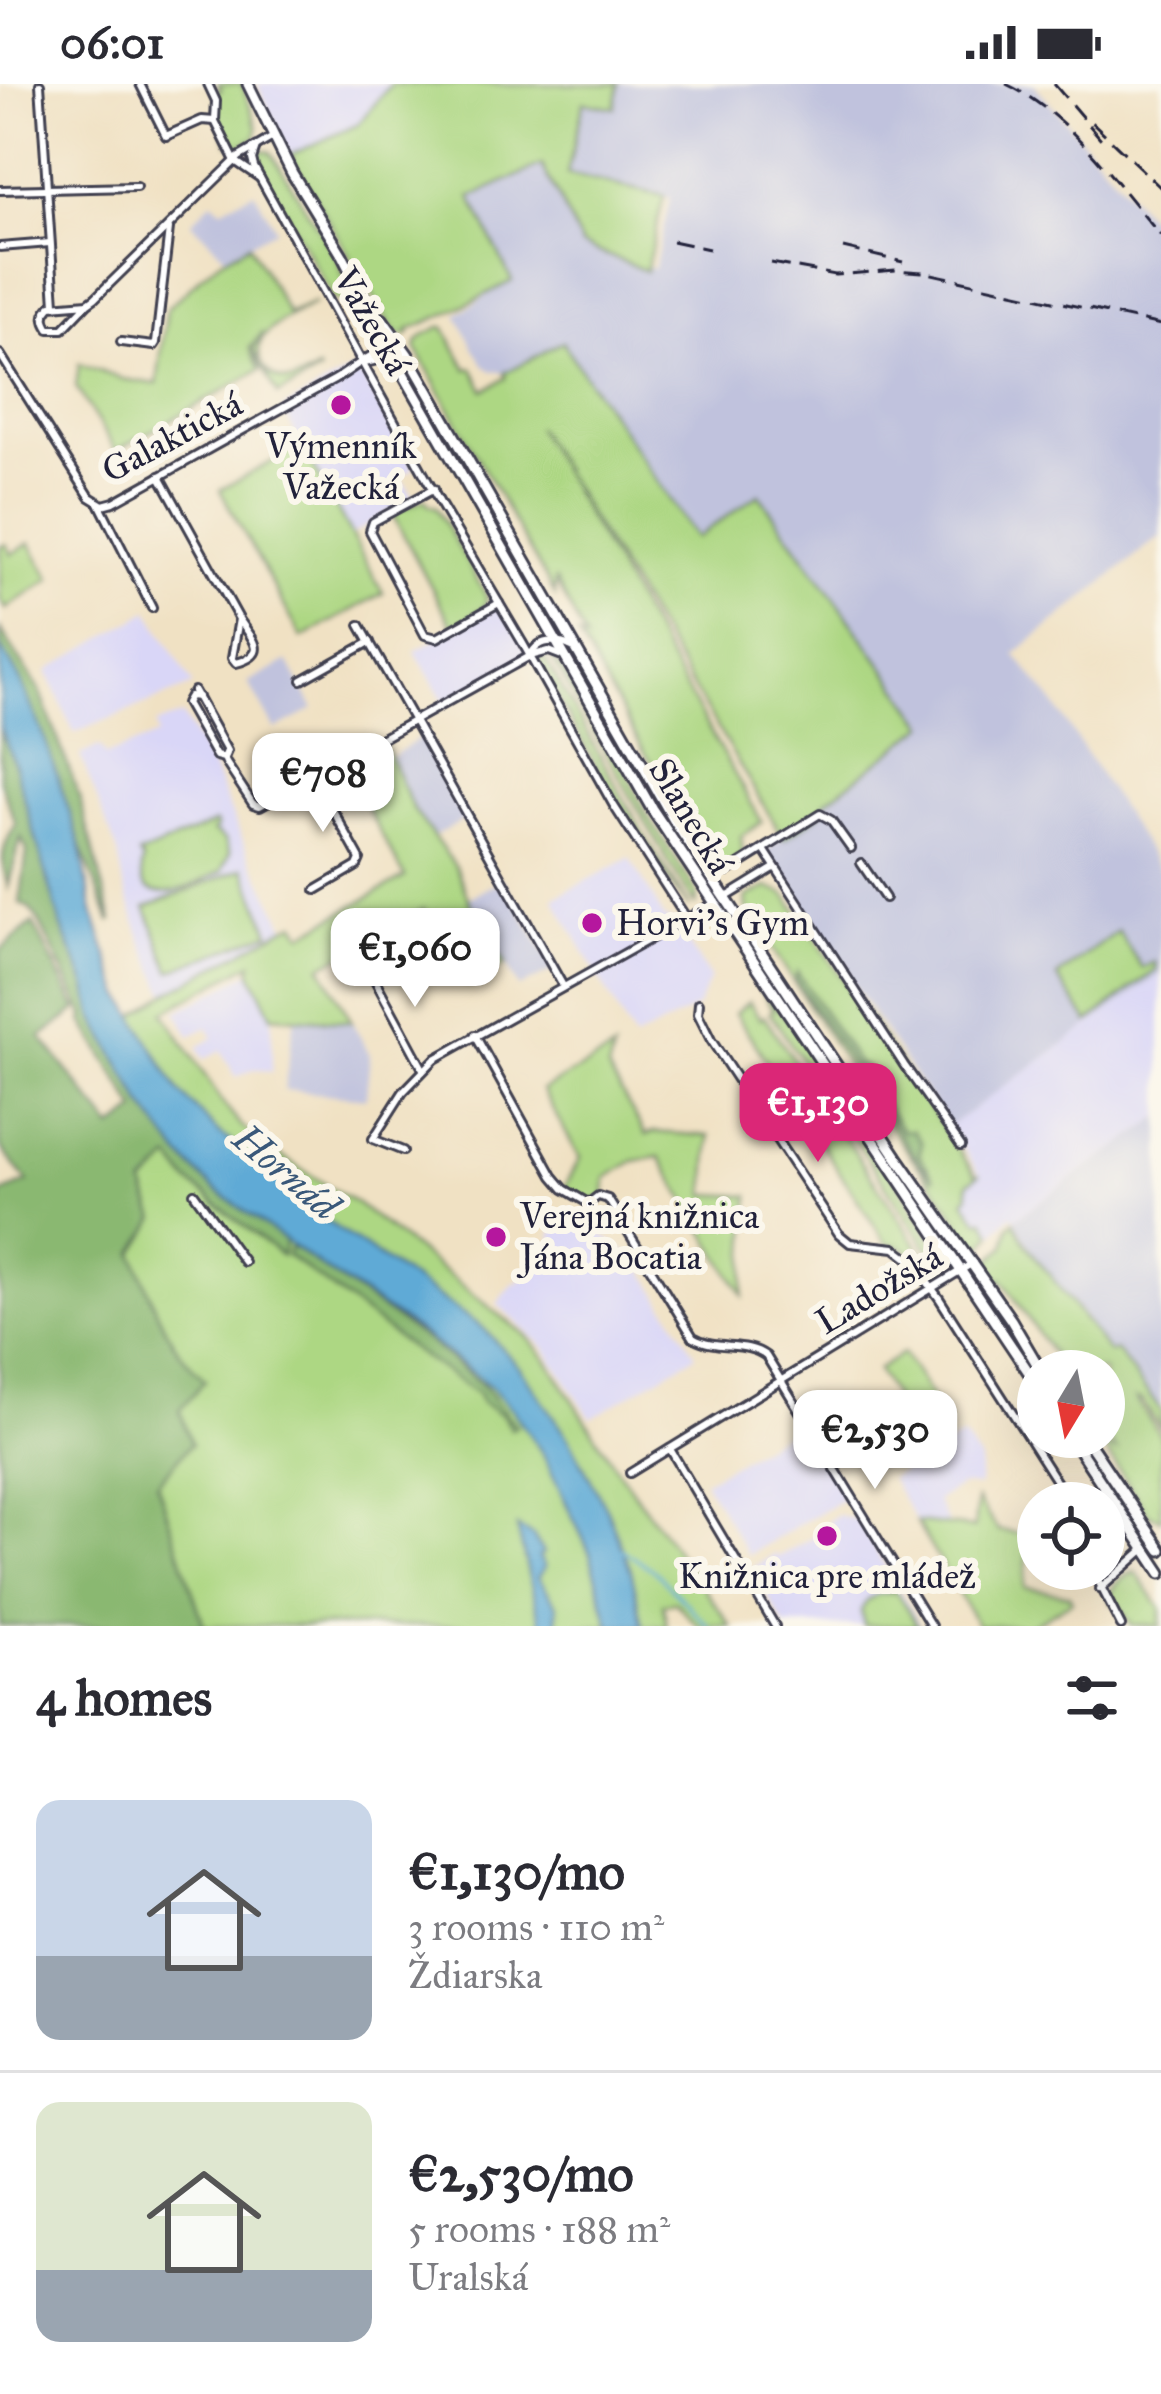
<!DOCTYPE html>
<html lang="en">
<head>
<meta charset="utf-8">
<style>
  :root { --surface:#fff; --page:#f7f7f7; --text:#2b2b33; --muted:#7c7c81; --line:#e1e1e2; --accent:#db2777 }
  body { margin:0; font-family:"IM FELL Great Primer",serif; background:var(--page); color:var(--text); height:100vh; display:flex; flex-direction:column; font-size:45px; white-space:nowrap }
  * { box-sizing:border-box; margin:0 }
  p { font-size:39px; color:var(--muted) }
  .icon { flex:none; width:66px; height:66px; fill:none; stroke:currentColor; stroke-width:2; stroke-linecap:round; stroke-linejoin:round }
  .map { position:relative; height:1542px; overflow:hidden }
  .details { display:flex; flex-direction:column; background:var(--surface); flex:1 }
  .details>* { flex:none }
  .needle { width:78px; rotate:190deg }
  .fabs { position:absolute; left:1017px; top:1266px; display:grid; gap:24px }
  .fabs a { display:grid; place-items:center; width:108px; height:108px; border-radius:50%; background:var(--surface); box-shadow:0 12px 48px #0002; font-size:60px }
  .price { position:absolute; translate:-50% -102px; padding:0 27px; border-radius:24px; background:#fff; color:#222; font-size:39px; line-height:78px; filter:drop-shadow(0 3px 6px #0008) }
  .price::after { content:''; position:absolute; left:50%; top:72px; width:36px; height:27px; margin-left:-18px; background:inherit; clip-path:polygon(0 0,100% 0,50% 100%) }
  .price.current { background:var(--accent); color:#fff }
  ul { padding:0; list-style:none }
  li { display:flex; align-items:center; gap:36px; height:300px; padding:0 36px }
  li+li { border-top:3px solid var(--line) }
  li span { display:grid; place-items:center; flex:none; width:336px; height:240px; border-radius:24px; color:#555 }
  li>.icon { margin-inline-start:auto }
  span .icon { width:144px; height:144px; fill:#fffc; stroke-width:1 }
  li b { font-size:51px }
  h2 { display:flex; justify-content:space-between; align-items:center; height:144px; padding:0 36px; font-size:51px }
  .status { display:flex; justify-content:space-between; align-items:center; height:84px; padding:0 60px; background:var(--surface); direction:ltr }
  .status svg { height:33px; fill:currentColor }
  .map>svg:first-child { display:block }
  .built { fill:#d9d6f7 }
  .industrial { fill:#c0c2dd }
  .green { fill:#add783; stroke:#687c5f; stroke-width:3 }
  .forest { fill:#8ab871; stroke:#566d56; stroke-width:3 }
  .water { fill:#5eaad6; stroke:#406688; stroke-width:3 }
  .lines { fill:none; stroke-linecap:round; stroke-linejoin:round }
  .stream { stroke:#5eaad6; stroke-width:3 }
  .minor-casing { stroke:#413f4f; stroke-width:12 }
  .secondary-casing { stroke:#413f4f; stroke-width:15 }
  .minor { stroke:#fff; stroke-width:6 }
  .secondary { stroke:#fff; stroke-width:9 }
  .rail { stroke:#22223b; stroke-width:3; stroke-dasharray:18 9; stroke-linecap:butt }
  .poi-dot { fill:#b5179e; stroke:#fbf7ec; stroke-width:4.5 }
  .labels { text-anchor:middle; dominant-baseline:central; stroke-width:12; stroke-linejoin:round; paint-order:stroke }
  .street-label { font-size:36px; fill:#22223b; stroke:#fbf7ec }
  .poi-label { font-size:36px; fill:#22223b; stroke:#fbf7ec }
  .water-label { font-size:39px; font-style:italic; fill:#3a5879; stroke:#fbf7ec }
</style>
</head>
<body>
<div class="status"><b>06:01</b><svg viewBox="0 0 49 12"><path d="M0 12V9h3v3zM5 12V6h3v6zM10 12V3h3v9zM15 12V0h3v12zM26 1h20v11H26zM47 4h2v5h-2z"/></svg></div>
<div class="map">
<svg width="1161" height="1542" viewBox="0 0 1161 1542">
  <rect width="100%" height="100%" fill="#fbf7ec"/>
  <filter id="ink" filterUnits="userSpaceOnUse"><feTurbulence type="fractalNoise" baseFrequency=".00833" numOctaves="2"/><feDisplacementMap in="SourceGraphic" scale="24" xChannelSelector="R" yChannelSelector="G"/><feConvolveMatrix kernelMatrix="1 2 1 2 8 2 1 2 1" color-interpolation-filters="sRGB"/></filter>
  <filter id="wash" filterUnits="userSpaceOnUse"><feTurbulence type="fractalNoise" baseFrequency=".004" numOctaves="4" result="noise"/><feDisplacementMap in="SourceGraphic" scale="48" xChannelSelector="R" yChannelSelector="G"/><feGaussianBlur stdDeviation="2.7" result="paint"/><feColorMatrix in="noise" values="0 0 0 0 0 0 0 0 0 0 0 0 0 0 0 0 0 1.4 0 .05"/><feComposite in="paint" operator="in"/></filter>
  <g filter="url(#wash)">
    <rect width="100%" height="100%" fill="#f0e1c3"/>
    <g class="built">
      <polygon points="257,0 391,0 359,40 290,71"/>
      <polygon points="354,285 365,296 414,384 400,393 413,412 351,451 282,325"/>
      <polygon points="499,519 530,572 445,620 415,567"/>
      <polygon points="149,527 193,601 74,649 47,587"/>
      <polygon points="182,631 212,683 249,771 286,843 166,910 141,854 124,802 118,769 80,671 100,663 106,672 158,651 155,641"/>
      <polygon points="630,774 665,835 673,836 710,894 697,923 634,956 554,814"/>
      <polygon points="251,888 272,932 272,988 255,985 236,993 221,966 204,975 197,963 214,954 208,943 190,952 177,928"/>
      <polygon points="1161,890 1161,1033 1016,1134 1011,1131 979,1167 943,1115 980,1090 948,1043"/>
      <polygon points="570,1126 631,1172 633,1177 639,1179 696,1271 591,1334 544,1263 497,1220 514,1199 522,1197 519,1193 524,1187 528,1190 546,1167 543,1163 547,1158 551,1161 555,1156 551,1151"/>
      <polygon points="801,1339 845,1413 748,1471 704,1397"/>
      <polygon points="963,1352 980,1377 979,1403 962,1401 936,1417 949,1441 916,1438 890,1394"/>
      <polygon points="837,1431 858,1436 921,1542 785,1542 751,1485 775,1470 778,1473 830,1443 828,1437"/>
    </g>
    <g class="industrial">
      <polygon points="619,0 1034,0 1161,147 1161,452 1015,570 1052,616 1161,788 1161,890 948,1043 765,767 926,640 760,410 696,455 563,259 505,289 492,287 485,282 473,263 457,231 511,196 471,112 542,81 582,161 654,185 670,114 567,90 584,17 614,23"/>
      <polygon points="254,107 276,145 226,173 191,138 212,117 221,125"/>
      <polygon points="288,577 314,625 275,646 248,599"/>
      <polygon points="422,652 468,734 435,752 413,725 390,674"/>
      <polygon points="503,795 554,886 519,904 469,814"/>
      <polygon points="295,934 352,938 370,971 366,1014 284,1006"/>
      <polygon points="1161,1033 1161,1347 1085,1234 1032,1166 1015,1135"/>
    </g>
    <g class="green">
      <polygon points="218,0 242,0 258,44 256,53 239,63 229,60 220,40 215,8 221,6"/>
      <polygon points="391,0 619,0 615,24 584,18 567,90 664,112 646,187 582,161 542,81 471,113 512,197 451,228 408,246 410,249 406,252 397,250 380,224 290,71 359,40"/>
      <path d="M265,66L271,68L337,174L351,212L377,257V264C366,244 358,221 333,215L258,79L259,68Z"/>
      <path d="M249,160L288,230L315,219C298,228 268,242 261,258C253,278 272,299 292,297C302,295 310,291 318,286L320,288L278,311L253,266L263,248L250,264L260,286L116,367L76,303L79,280L122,295L157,300L167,224L219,177Z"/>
      <polygon points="440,243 444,243 467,285 473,284 484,306 506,294 505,289 562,258 696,454 759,410 926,641 825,718 820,730 784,755 536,343 762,738 741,752 743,770 737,774 738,778 725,787 644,667 579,553 586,556 555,495 555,511 416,265 418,257 424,251"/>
      <polygon points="302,361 383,509 302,554 220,406"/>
      <polygon points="425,415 429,421 436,423 487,513 485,522 454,545 391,428"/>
      <polygon points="30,459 51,495 6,525 0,515 0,463 6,460 12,470"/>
      <polygon points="543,571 650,761 690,824 674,805 617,719 539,581 538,577"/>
      <polygon points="550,571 556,575 596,636 623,681 645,727 697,809 696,821 667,776"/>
      <polygon points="386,665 413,725 456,783 478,839 506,880 467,901 424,825 321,882 352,938 272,932 251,888 252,879 164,928 222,1018 239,1040 276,1069 357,1120 528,1253 548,1277 619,1388 731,1542 699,1542 675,1518 663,1520 667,1542 643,1542 638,1523 520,1284 482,1243 310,1126 257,1078 218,1048 178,1006 133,933 166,910 286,843 296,839 303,850 405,793 346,687"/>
      <path d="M215,739L217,744L213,747L225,756L230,769L222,787C198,800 132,834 143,776L139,771Z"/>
      <polygon points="244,784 270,848 171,887 146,823"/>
      <path d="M768,803L784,810L791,818L956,1063L976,1091L980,1090L968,1099L969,1112L965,1116L979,1137L984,1135L993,1149L979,1167C962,1146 949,1120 932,1099C863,1013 807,917 747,825L746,814Z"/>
      <polygon points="1118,847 1142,884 1155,878 1156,886 1089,938 1057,893"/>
      <polygon points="751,890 793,943 905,1111 948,1181 946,1191 770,929 773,926"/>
      <path d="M749,918L760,934L764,932L940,1195L929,1192C918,1175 908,1161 886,1159L735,929Z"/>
      <polygon points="613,967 608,986 646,1051 653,1048 710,1052 706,1110 750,1112 743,1211 660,1073 634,1077 606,1094 605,1113 589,1119 564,1105 580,1074 542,1006"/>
      <path d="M171,1074L188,1097L281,1171L286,1155L327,1187L418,1247L491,1303L512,1325L543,1370L590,1469L610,1542H204L157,1399L190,1360L180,1326L205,1296C164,1259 154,1220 134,1170L156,1135L144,1102Z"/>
      <polygon points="1014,1137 1027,1161 1109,1269 1116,1266 1161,1327 1161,1345 1141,1316 1136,1315 1161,1353 1161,1435 1148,1430 1097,1353 1101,1353 1109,1364 1116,1366 1104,1347 1104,1287 1063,1287 1002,1195 999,1201 987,1179 1005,1162 1009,1143"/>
      <polygon points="903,1269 948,1339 904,1369 897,1377 903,1329 877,1286"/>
      <polygon points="977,1416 998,1446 1030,1451 1024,1503 1069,1511 1072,1517 1030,1542 978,1542 916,1438 974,1444"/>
      <path d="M883,1487L918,1542H864L861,1527C867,1513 877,1508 892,1509L879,1489Z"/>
      <path d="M1136,1488L1161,1525V1542H1132L1117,1518L1113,1520L1110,1515C1112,1502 1122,1492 1136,1488Z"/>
    </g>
    <g class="forest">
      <polygon points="0,545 39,605 45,620 79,712 112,836 110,837 31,637 0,576"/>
      <path d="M0,643L15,682L61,841L86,900L94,933L143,1021L180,1071L213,1104L286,1155L282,1172L188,1097L171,1075L144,1102L156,1135L134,1170C154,1220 164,1259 205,1296L180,1326L191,1360L157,1399L204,1542H0V1110L28,1098L0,1063V866L33,839L77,926L41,953L113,1045L137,1027L83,938L84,931L39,837L29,824L20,819L27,767L21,754L8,803C0,774 1,765 16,740L0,697Z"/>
      <polygon points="797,888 859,981 865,982 869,991 867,994 903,1047 913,1046 922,1059 919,1071 935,1095 920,1080 795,896"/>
      <polygon points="291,1162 432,1260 484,1303 516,1342 511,1345 503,1332 481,1318 478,1310 417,1269 287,1171"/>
    </g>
    <g class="water">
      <polygon points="0,562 19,594 43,650 79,756 93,828 121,909 178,1006 218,1048 257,1078 310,1126 482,1243 520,1284 567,1351 607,1426 631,1486 643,1542 610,1542 590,1469 543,1370 512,1325 491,1303 418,1247 327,1187 213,1104 180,1071 143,1021 94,933 86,900 61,841 15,682 0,643"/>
      <path d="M517,1443L533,1452L543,1469L539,1473L545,1483L538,1493L557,1521V1542H542C532,1510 525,1475 517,1443Z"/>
    </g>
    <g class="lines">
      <polyline class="stream" points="621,1465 652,1485 709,1542"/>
    </g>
  </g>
  <g filter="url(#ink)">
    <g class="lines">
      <defs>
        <g id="minor">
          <polyline points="40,0 55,220"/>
          <polyline points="140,0 166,52 202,36 215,37"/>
          <polyline points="208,0 216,17 215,37 235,77 260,94"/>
          <polyline points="256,63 252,75 254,83 441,421 522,558 614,722 687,835"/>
          <polyline points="0,106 136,103"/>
          <polyline points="0,163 50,159"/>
          <path d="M88,219L63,245H49C43,236 43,230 51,222L88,219L95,214L239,73L273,53"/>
          <polyline points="121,258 154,262 156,259 169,145"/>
          <path d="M0,270L90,413L103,421L114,418C188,377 260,336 334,296C352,286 370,268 389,265"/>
          <polyline points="365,279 378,276 390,265"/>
          <path d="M160,392L239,535L232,574L236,579C270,570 253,556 239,535"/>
          <polyline points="434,405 373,438 370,447 425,551 437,554 499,519"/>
          <polyline points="100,421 152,524"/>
          <polyline points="360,541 563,902"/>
          <path d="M530,572C539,554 555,555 572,563"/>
          <polyline points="302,596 370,558"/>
          <polyline points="194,607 227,667 224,674 226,679 253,720 260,722 530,572 549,567 562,572"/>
          <polyline points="198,613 190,612 186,619 216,672 224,674"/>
          <polyline points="314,692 360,775 357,782 316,806"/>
          <polyline points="765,767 904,981 961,1062"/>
          <polyline points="861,779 885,814"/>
          <polyline points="727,788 820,730 831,736 851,764"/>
          <polyline points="725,814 774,784"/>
          <polyline points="413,870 379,889 375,896 423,985"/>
          <polyline points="699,919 698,930 711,956 839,1150 850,1159 895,1164 912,1177 939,1214 1070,1419"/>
          <polyline points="475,951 553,1092 564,1105 588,1119"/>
          <polyline points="403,1067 373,1055 403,1008 435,975 713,820"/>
          <polyline points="194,1109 244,1178"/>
          <path d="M589,1119L598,1112L608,1115L693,1253C716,1267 745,1256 766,1272L931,1542"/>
          <polyline points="589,1119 588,1127 597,1136 625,1144"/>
          <polyline points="670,1365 775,1542"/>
          <polyline points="630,1389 973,1179"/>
          <polyline points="1092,1485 1121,1542"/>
          <polyline points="1100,1505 1146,1464"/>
        </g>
        <g id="secondary">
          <polyline points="248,0 292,89 342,171 399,282 652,725 1038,1302"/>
          <polyline points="371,229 382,235 408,271 675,738 897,1073 1011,1236 1041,1287"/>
          <polyline points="1071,1353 1161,1489"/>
          <polyline points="1085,1353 1161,1466"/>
        </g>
      </defs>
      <use href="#minor" class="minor-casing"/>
      <use href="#secondary" class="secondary-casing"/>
      <use href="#minor" class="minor"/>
      <use href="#secondary" class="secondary"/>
      <g class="rail">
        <path d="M1006,0C1070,30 1116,100 1161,152"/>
        <polyline points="1054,0 1101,55"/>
        <polyline points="1092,38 1161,104"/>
        <polyline points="672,157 709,165"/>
        <polyline points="843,164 903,178"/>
        <polyline points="771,179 835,191 896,186 923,188 1161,241"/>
      </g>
    </g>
  </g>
  <g class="poi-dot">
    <circle cx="341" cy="321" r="12"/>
    <circle cx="592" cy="839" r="12"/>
    <circle cx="496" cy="1153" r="12"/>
    <circle cx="827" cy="1452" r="12"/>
  </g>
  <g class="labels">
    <g class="street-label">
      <text transform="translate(372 237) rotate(60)">Važecká</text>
      <text transform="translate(172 353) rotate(-28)">Galaktická</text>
      <text transform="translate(691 732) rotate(59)">Slanecká</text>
      <text transform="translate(879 1205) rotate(-31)">Ladožská</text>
    </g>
    <g class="poi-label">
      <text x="341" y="362">Výmenník<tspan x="341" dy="41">Važecká</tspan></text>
      <text x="616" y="839" text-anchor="start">Horvi's Gym</text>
      <text x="520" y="1132" text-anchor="start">Verejná knižnica<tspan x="520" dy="41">Jána Bocatia</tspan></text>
      <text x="827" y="1492">Knižnica pre mládež</text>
    </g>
    <g class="water-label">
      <text transform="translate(286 1088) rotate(40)">Hornád</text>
    </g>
  </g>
</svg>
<div class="fabs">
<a><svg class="needle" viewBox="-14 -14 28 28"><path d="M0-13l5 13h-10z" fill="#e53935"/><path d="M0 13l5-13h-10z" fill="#7c7c81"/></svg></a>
<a><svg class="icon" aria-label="locate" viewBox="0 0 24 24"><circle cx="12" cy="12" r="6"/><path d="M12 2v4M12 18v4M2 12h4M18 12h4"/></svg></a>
</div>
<b class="price" style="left:323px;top:751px">€708</b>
<b class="price" style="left:415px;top:926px">€1,060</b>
<b class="price current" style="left:818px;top:1081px">€1,130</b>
<b class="price" style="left:875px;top:1408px">€2,530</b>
</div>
<section class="details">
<h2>4 homes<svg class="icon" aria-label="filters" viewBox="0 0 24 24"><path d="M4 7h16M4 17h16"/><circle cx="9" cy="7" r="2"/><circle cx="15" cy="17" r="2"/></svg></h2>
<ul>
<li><span style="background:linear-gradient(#c9d6e8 65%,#9aa5b1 0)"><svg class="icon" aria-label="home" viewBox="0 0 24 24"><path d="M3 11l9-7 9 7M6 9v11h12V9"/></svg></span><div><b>€1,130/mo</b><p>3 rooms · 110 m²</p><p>Ždiarska</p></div></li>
<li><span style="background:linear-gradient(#dfe7d0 70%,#9aa5b1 0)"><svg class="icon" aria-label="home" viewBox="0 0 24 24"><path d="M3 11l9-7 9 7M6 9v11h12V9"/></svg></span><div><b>€2,530/mo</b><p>5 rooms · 188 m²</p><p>Uralská</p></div></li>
</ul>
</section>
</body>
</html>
